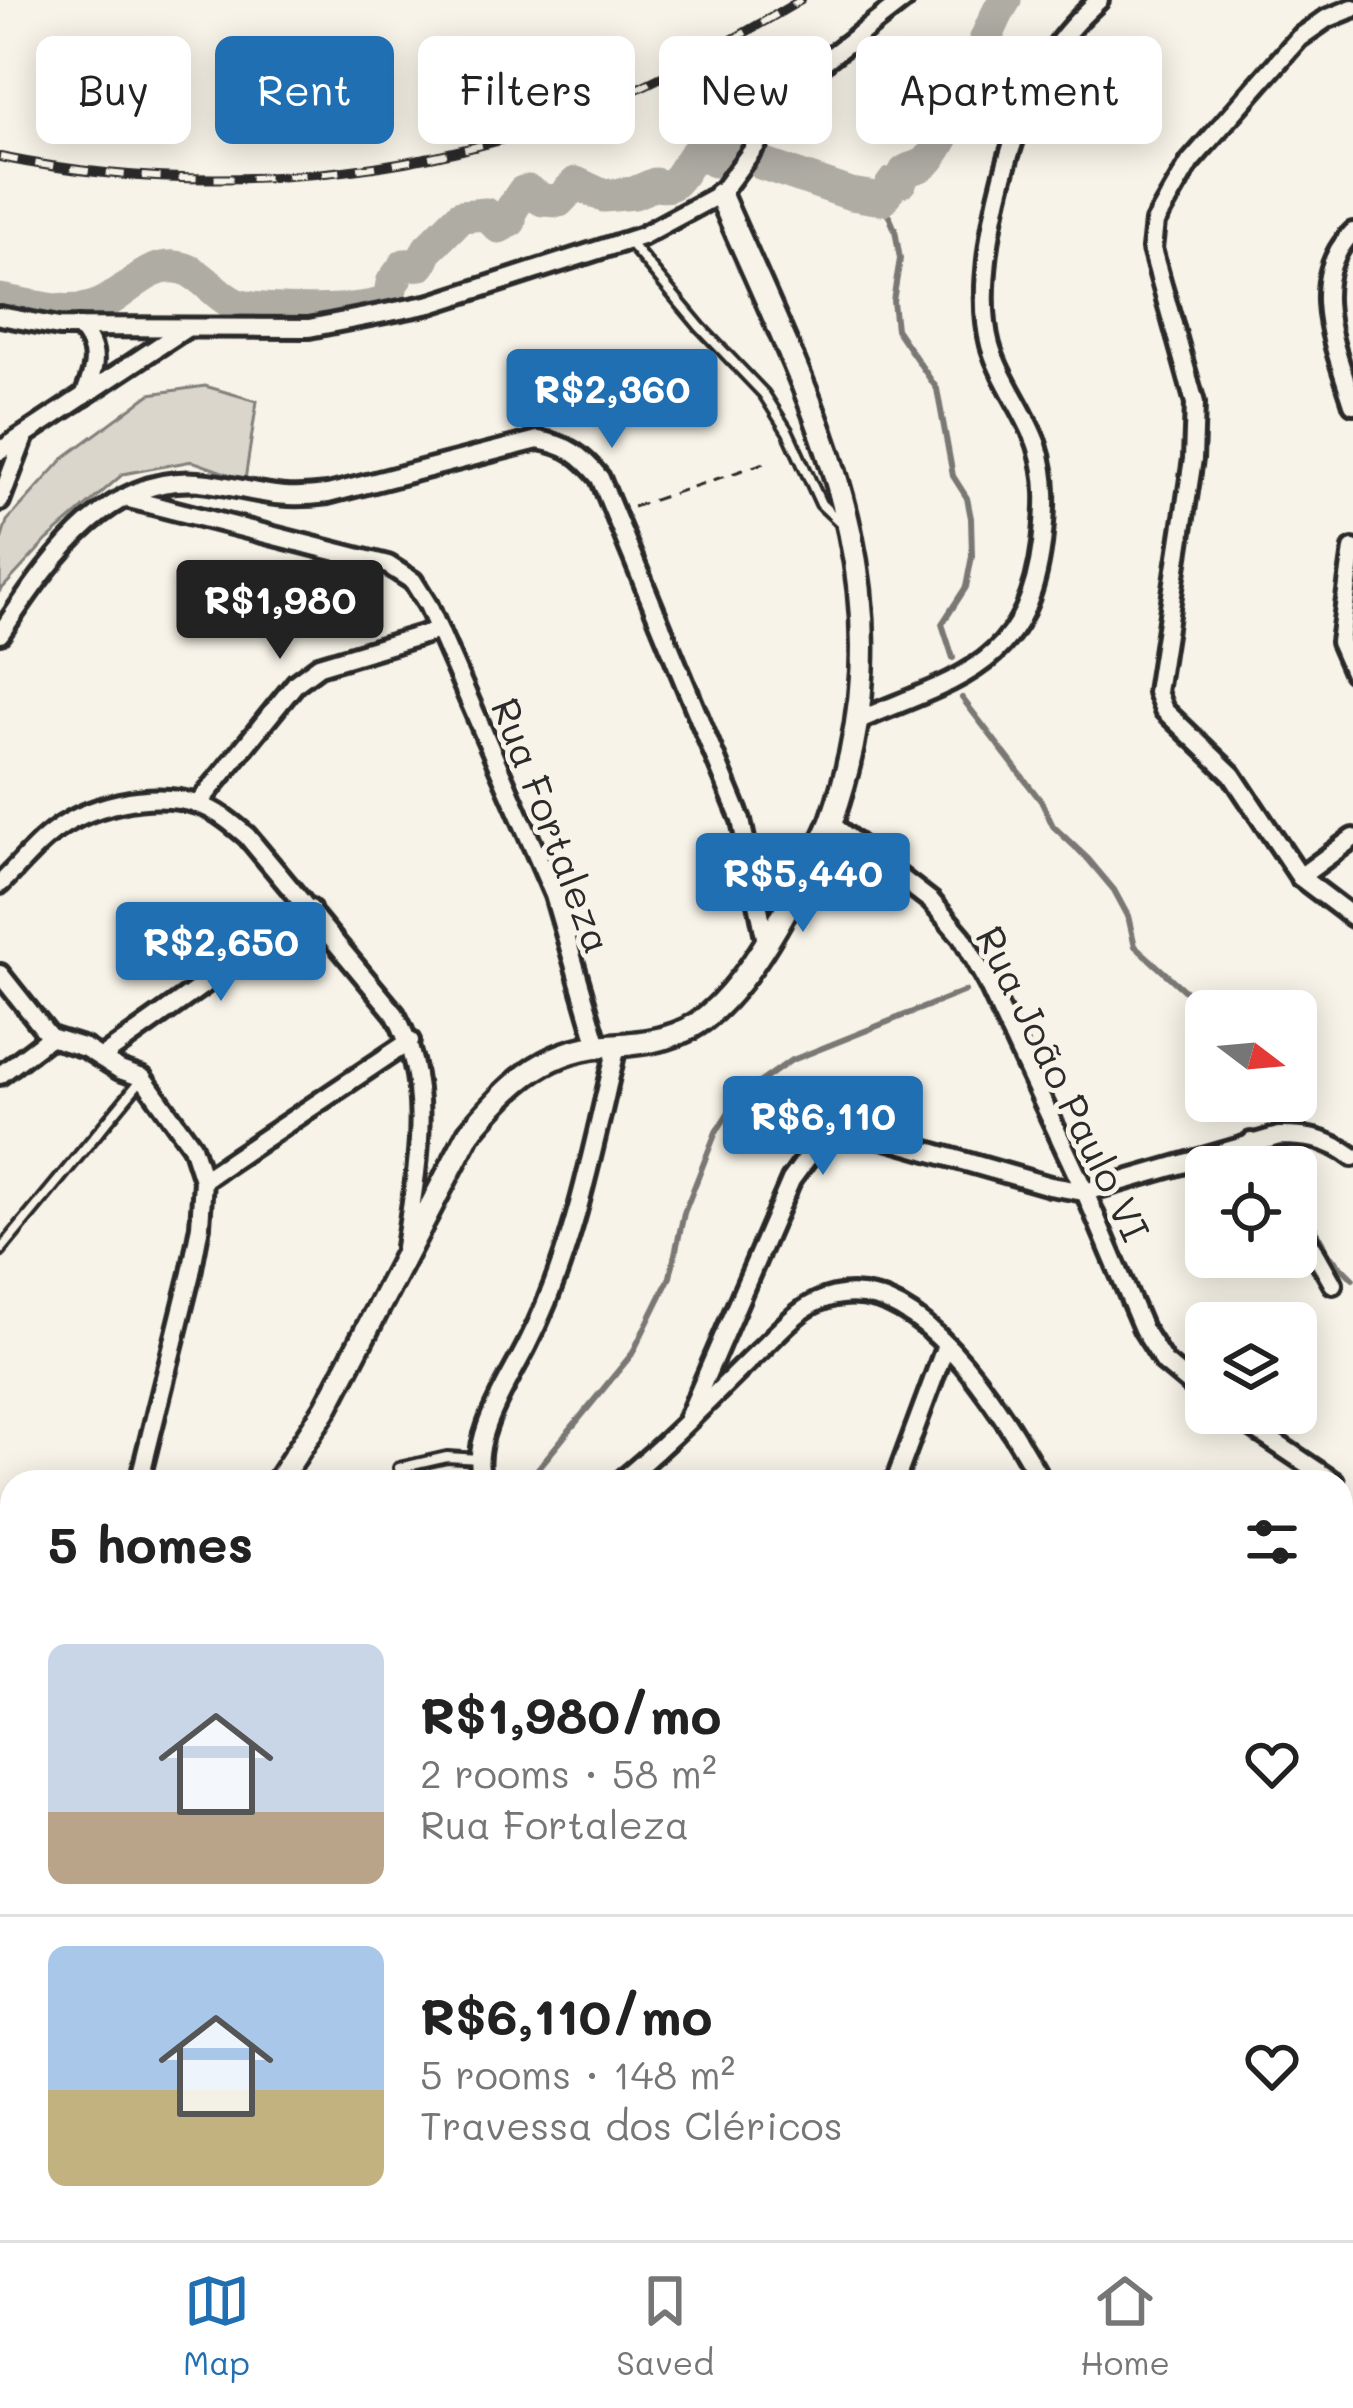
<!DOCTYPE html>
<html lang="en">
<head>
<meta charset="utf-8">
<style>
  :root { --surface:#fff; --page:#f2f2f2; --text:#222; --muted:#767676; --line:#e0e0e0; --accent:#1f6fb2 }
  body { margin:0; font-family:Mali,sans-serif; background:var(--page); color:var(--text); height:100vh; display:flex; flex-direction:column; font-size:45px; white-space:nowrap }
  * { box-sizing:border-box; margin:0 }
  p { font-size:39px; color:var(--muted) }
  .icon { flex:none; width:66px; height:66px; fill:none; stroke:currentColor; stroke-width:2; stroke-linecap:round; stroke-linejoin:round }
  .map { position:relative; flex:1; overflow:hidden }
  .sheet { position:absolute; left:0px; top:1470px; width:1353px; height:771px; display:flex; flex-direction:column; background:var(--surface); border-radius:36px 36px 0 0; box-shadow:0 6px 30px #0003 }
  .sheet>* { flex:none }
  .guide { position:absolute; left:36px; top:36px; width:1281px; height:108px; display:flex; gap:24px }
  .needle { width:78px; rotate:106deg }
  .fabs { position:absolute; left:1185px; top:990px; display:grid; gap:24px }
  .fabs a { display:grid; place-items:center; width:132px; height:132px; border-radius:18px; background:var(--surface); box-shadow:0 6px 30px #0003; font-size:60px }
  .price { position:absolute; translate:-50% -102px; padding:0 27px; border-radius:12px; background:var(--accent); color:#fff; font-size:39px; line-height:78px; filter:drop-shadow(0 3px 6px #0008) }
  .price::after { content:''; position:absolute; left:50%; top:72px; width:36px; height:27px; margin-left:-18px; background:inherit; clip-path:polygon(0 0,100% 0,50% 100%) }
  .price.on { background:#222; color:#fff }
  ul { padding:0; list-style:none }
  li { display:flex; align-items:center; gap:36px; height:300px; padding:0 48px }
  li+li { border-top:3px solid var(--line) }
  li span { display:grid; place-items:center; flex:none; width:336px; height:240px; border-radius:18px; color:#555 }
  li>.icon { margin-inline-start:auto }
  span .icon { width:144px; height:144px; fill:#fffc; stroke-width:1 }
  li b { font-size:51px }
  h2 { display:flex; justify-content:space-between; align-items:center; height:144px; padding:0 48px; font-size:51px }
  .chip { padding:0 42px; border-radius:18px; background:var(--surface); box-shadow:0 6px 30px #0003; font-size:42px; line-height:108px }
  .chip.on { background:var(--accent); color:#fff }
  .menu { display:flex; justify-content:space-around; align-items:center; height:168px; border-top:3px solid var(--line); background:var(--surface); font-size:33px; color:var(--muted) }
  .menu a { display:grid; justify-items:center; gap:6px }
  .menu .on { color:var(--accent) }
  .map>svg:first-child { display:block }
  .green { fill:#dad6cc; stroke:#82807c; stroke-width:3 }
  .lines { fill:none; stroke-linecap:round; stroke-linejoin:round }
  .stream { stroke:#7a7874; stroke-width:6 }
  .river { stroke:#afaca4; stroke-width:33 }
  .service-casing { stroke:#2b2b2b; stroke-width:16 }
  .minor-casing { stroke:#2b2b2b; stroke-width:26 }
  .tertiary-casing { stroke:#2b2b2b; stroke-width:30 }
  .path { stroke:#2b2b2b; stroke-width:3; stroke-dasharray:12 9; stroke-linecap:butt }
  .service { stroke:#f7f3e8; stroke-width:8 }
  .minor { stroke:#f7f3e8; stroke-width:16 }
  .tertiary { stroke:#f7f3e8; stroke-width:21 }
  .rail-casing { stroke:#2b2b2b; stroke-width:10 }
  .rail { stroke:#f7f3e8; stroke-width:6; stroke-dasharray:18; stroke-linecap:butt }
  .labels { text-anchor:middle; dominant-baseline:central; stroke-width:10; stroke-linejoin:round; paint-order:stroke }
  .street-label { font-size:39px; fill:#2b2b2b; stroke:#f7f3e8 }
</style>
</head>
<body>
<div class="map">
<svg width="1353" height="2240" viewBox="0 0 1353 2240">
  <rect width="100%" height="100%" fill="#f7f3e8"/>
  <filter id="ink" filterUnits="userSpaceOnUse"><feTurbulence type="fractalNoise" baseFrequency=".00833" numOctaves="2"/><feDisplacementMap in="SourceGraphic" scale="24" xChannelSelector="R" yChannelSelector="G"/><feConvolveMatrix kernelMatrix="1 2 1 2 8 2 1 2 1" color-interpolation-filters="sRGB"/></filter>
  <g filter="url(#ink)">
    <polygon class="green" points="205,386 257,401 245,480 192,461 123,474 47,540 0,591 0,544 7,521 66,456 150,394"/>
    <g class="lines">
      <g class="stream">
        <polyline points="882,199 895,230 900,259 893,301 896,329 937,389 953,476 967,498 971,518 972,556 966,587 942,624 953,658"/>
        <polyline points="962,698 1041,801 1053,826 1088,859 1114,890 1128,916 1135,946 1207,1011"/>
        <polyline points="1250,1101 1253,1110"/>
        <polyline points="1276,1159 1281,1167"/>
        <polyline points="1296,1190 1329,1255 1353,1279"/>
        <polyline points="527,1482 632,1354 670,1277 684,1213 716,1132 738,1098 790,1061 965,991"/>
      </g>
      <g class="river">
        <path d="M763,164L851,194L882,199L893,183L901,181L905,172C910,168 916,168 922,165C946,153 985,29 1005,0"/>
        <path d="M0,300C31,305 70,318 100,305C127,293 149,260 182,268C202,273 216,296 235,304C258,313 372,314 389,300L392,283L405,265L421,264L428,249L461,216L486,214L499,227L510,221L511,210L523,192L528,191L543,200L559,201L576,183L604,196L634,193L655,184C679,193 682,166 697,152L714,161L729,149L735,151"/>
      </g>
      <defs>
        <g id="service">
          <polyline points="629,242 700,327 764,394 788,432 821,504 842,524"/>
          <polyline points="0,1251 142,1079"/>
          <polyline points="399,1468 447,1457 479,1459"/>
        </g>
        <g id="minor">
          <polyline points="1353,8 1326,19 1299,38 1190,162 1155,222 1152,249 1195,403 1193,459 1157,692 1164,710 1232,775 1300,877 1353,917"/>
          <path d="M1353,232C1304,280 1336,349 1353,404"/>
          <polyline points="0,316 59,327 309,328 431,304 642,236 720,194 794,94 826,60 904,0"/>
          <path d="M79,327C101,350 95,369 84,396"/>
          <polyline points="0,451 185,329"/>
          <polyline points="125,498 388,565 413,581 428,605 554,895 598,1046"/>
          <polyline points="0,501 25,435"/>
          <polyline points="1353,549 1340,642 1353,672"/>
          <path d="M0,634C48,564 108,468 208,483C257,490 275,501 328,494L538,440C568,445 581,455 600,478L741,820L766,942"/>
          <path d="M859,720C959,677 1026,668 1042,544C1046,509 1048,479 1037,445C1025,411 1000,380 990,345C970,270 1011,121 1051,55C1064,33 1081,17 1099,0"/>
          <polyline points="198,804 296,683 319,666 439,630"/>
          <polyline points="831,824 931,901 962,937 988,984 1085,1192 1143,1329 1164,1362 1206,1397"/>
          <polyline points="1300,877 1353,838"/>
          <path d="M0,884C16,869 30,851 47,837C85,805 152,789 200,805C218,811 233,824 247,836L395,1014C435,1087 417,1168 405,1247"/>
          <polyline points="0,974 50,1037"/>
          <polyline points="102,1057 310,909"/>
          <polyline points="0,1075 50,1037 85,1048 120,1070 143,1078 192,1146 203,1180 200,1226 191,1273 139,1482"/>
          <polyline points="1251,1142 1266,1167"/>
          <polyline points="203,1180 410,1041"/>
          <polyline points="1296,1219 1333,1284"/>
          <polyline points="1231,1413 1334,1482"/>
          <path d="M688,1418L791,1180L824,1135L847,1131L879,1137L1050,1186L1085,1192L1279,1136C1308,1136 1329,1139 1353,1157"/>
          <path d="M482,1482C469,1439 508,1383 527,1345C574,1252 593,1147 617,1046"/>
          <path d="M620,1482C670,1442 714,1394 761,1349C778,1333 795,1312 817,1302C914,1258 1003,1414 1042,1482"/>
          <polyline points="895,1482 946,1345"/>
          <polyline points="1341,1566 1353,1548"/>
          <polyline points="1341,1770 1353,1775"/>
          <polyline points="0,1935 12,1939"/>
          <polyline points="0,2116 12,2119"/>
          <polyline points="456,2229 469,2240"/>
          <polyline points="721,2229 735,2240"/>
          <polyline points="998,2229 1010,2240"/>
          <polyline points="148,2240 162,2229"/>
          <polyline points="1093,2240 1098,2229"/>
          <polyline points="1291,2240 1296,2229"/>
        </g>
        <g id="tertiary">
          <path d="M278,1482L326,1408L469,1133C505,1089 542,1051 602,1046C633,1044 671,1042 698,1023C739,995 777,928 799,885C810,864 824,842 832,820C915,583 812,407 720,194"/>
          <polyline points="0,1784 12,1770"/>
        </g>
      </defs>
      <use href="#service" class="service-casing"/>
      <use href="#minor" class="minor-casing"/>
      <use href="#tertiary" class="tertiary-casing"/>
      <polyline class="path" points="633,507 770,461"/>
      <use href="#service" class="service"/>
      <use href="#minor" class="minor"/>
      <use href="#tertiary" class="tertiary"/>
      <defs>
        <path id="rail" d="M0,157C183,194 381,184 557,122C643,91 723,46 801,0"/>
      </defs>
      <use href="#rail" class="rail-casing"/>
      <use href="#rail" class="rail"/>
    </g>
  </g>
  <g class="labels">
    <g class="street-label">
      <text transform="translate(553 825) rotate(69)">Rua Fortaleza</text>
      <text transform="translate(1064 1083) rotate(64)">Rua João Paulo VI</text>
    </g>
  </g>
</svg>
<div class="fabs">
<a><svg class="needle" viewBox="-14 -14 28 28"><path d="M0-13l5 13h-10z" fill="#e53935"/><path d="M0 13l5-13h-10z" fill="#767676"/></svg></a>
<a><svg class="icon" aria-label="locate" viewBox="0 0 24 24"><circle cx="12" cy="12" r="6"/><path d="M12 2v4M12 18v4M2 12h4M18 12h4"/></svg></a>
<a><svg class="icon" aria-label="layers" viewBox="0 0 24 24"><path d="M12 4l9 5-9 5-9-5zM3 14l9 5 9-5"/></svg></a>
</div>
<b class="price" style="left:612px;top:451px">R$2,360</b>
<b class="price on" style="left:280px;top:662px">R$1,980</b>
<b class="price" style="left:803px;top:935px">R$5,440</b>
<b class="price" style="left:221px;top:1004px">R$2,650</b>
<b class="price" style="left:823px;top:1178px">R$6,110</b>
<div class="guide">
<a class="chip">Buy</a>
<a class="chip on">Rent</a>
<a class="chip">Filters</a>
<a class="chip">New</a>
<a class="chip">Apartment</a>
</div>
<section class="sheet">
<h2>5 homes<svg class="icon" aria-label="filters" viewBox="0 0 24 24"><path d="M4 7h16M4 17h16"/><circle cx="9" cy="7" r="2"/><circle cx="15" cy="17" r="2"/></svg></h2>
<ul>
<li><span style="background:linear-gradient(#c9d6e8 70%,#b9a48a 0)"><svg class="icon" aria-label="home" viewBox="0 0 24 24"><path d="M3 11l9-7 9 7M6 9v11h12V9"/></svg></span><div><b>R$1,980/mo</b><p>2 rooms · 58 m²</p><p>Rua Fortaleza</p></div><svg class="icon" aria-label="heart" viewBox="0 0 24 24"><path d="M12 20l-8-8c-3-5 5-10 8-4 3-6 11-1 8 4z"/></svg></li>
<li><span style="background:linear-gradient(#a9c7e8 60%,#c2b280 0)"><svg class="icon" aria-label="home" viewBox="0 0 24 24"><path d="M3 11l9-7 9 7M6 9v11h12V9"/></svg></span><div><b>R$6,110/mo</b><p>5 rooms · 148 m²</p><p>Travessa dos Cléricos</p></div><svg class="icon" aria-label="heart" viewBox="0 0 24 24"><path d="M12 20l-8-8c-3-5 5-10 8-4 3-6 11-1 8 4z"/></svg></li>
</ul>
</section>
</div>
<nav class="menu">
<a class="on"><svg class="icon" aria-label="map" viewBox="0 0 24 24"><path d="M3 6l6-2 6 2 6-2v14l-6 2-6-2-6 2zM9 4v14M15 6v14"/></svg>Map</a>
<a><svg class="icon" aria-label="saved" viewBox="0 0 24 24"><path d="M7 4h10v16l-5-4-5 4z"/></svg>Saved</a>
<a><svg class="icon" aria-label="home" viewBox="0 0 24 24"><path d="M3 11l9-7 9 7M6 9v11h12V9"/></svg>Home</a>
</nav>
</body>
</html>
